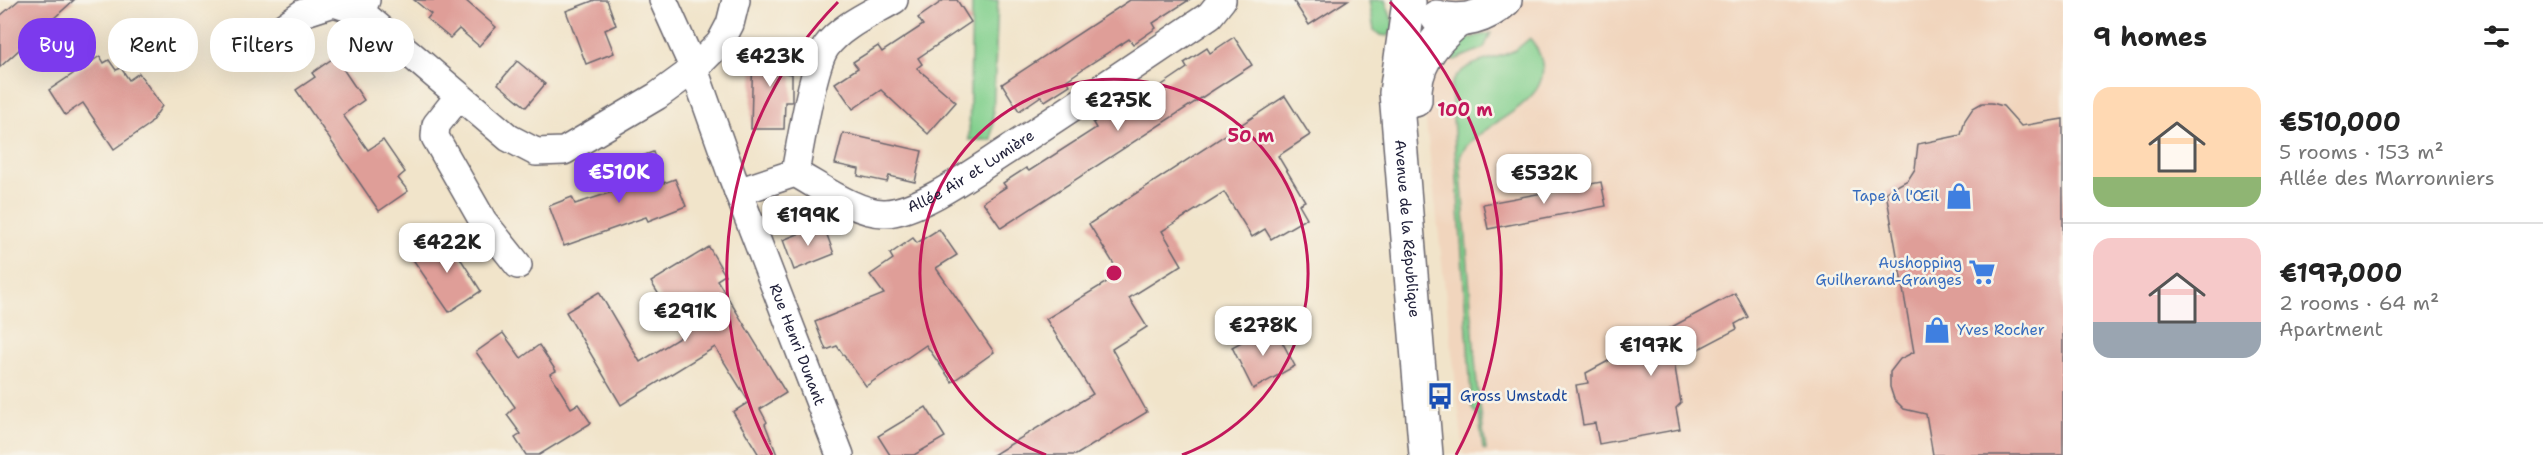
<!DOCTYPE html>
<html lang="en">
<head>
<meta charset="utf-8">
<style>
  :root { --surface:#fff; --page:#f2f2f2; --text:#222; --muted:#767676; --line:#e0e0e0; --accent:#7c3aed }
  body { margin:0; font-family:"Shantell Sans",sans-serif; background:var(--page); color:var(--text); height:100vh; display:flex; flex-direction:column; font-size:22px; white-space:nowrap }
  * { box-sizing:border-box; margin:0 }
  p { font-size:20px; color:var(--muted) }
  .icon { flex:none; width:33px; height:33px; fill:none; stroke:currentColor; stroke-width:2; stroke-linecap:round; stroke-linejoin:round }
  .map { position:relative; flex:1; overflow:hidden }
  .drawer { display:flex; flex-direction:column; background:var(--surface); width:480px }
  .drawer>* { flex:none }
  .guide { position:absolute; left:18px; top:18px; width:570px; height:54px; display:flex; gap:12px }
  .price { position:absolute; translate:-50% -51px; padding:0 14px; border-radius:12px; background:#fff; color:#222; font-size:20px; line-height:39px; filter:drop-shadow(0 2px 3px #0008) }
  .price::after { content:''; position:absolute; left:50%; top:36px; width:18px; height:14px; margin-left:-9px; background:inherit; clip-path:polygon(0 0,100% 0,50% 100%) }
  .price.on { background:var(--accent); color:#fff }
  ul { padding:0; list-style:none }
  li { display:flex; align-items:center; gap:18px; height:150px; padding:0 30px }
  li+li { border-top:2px solid var(--line) }
  li span { display:grid; place-items:center; flex:none; width:168px; height:120px; border-radius:18px; color:#555 }
  li>.icon { margin-inline-start:auto }
  span .icon { width:72px; height:72px; fill:#fffc; stroke-width:1 }
  li b { font-size:26px }
  h2 { display:flex; justify-content:space-between; align-items:center; height:72px; padding:0 30px; font-size:26px }
  .chip { padding:0 21px; border-radius:24px; background:var(--surface); box-shadow:0 6px 24px #0002; font-size:21px; line-height:54px }
  .chip.on { background:var(--accent); color:#fff }
  main { display:flex; flex:1; min-height:0 }
  .map>svg:first-child { display:block }
  .built { fill:#f1d5bd }
  .green { fill:#83d08e; stroke:#527964; stroke-width:1.5 }
  .building { fill:#df9e98 }
  .lines { fill:none; stroke-linecap:round; stroke-linejoin:round }
  .minor-casing { stroke:#6a666d; stroke-width:30 }
  .primary-casing { stroke:#6a666d; stroke-width:36 }
  .minor { stroke:#fff; stroke-width:27 }
  .primary { stroke:#fff; stroke-width:33 }
  .ring { fill:none; stroke:#c2185b; stroke-width:3 }
  .labels { text-anchor:middle; dominant-baseline:central; stroke-width:5; stroke-linejoin:round; paint-order:stroke }
  .street-label { font-size:15px; fill:#22223b; stroke:#f7f3e8 }
  .shop-label { font-size:15px; fill:#366cbe; stroke:#f7f3e8; text-anchor:end }
  .transit-label { font-size:15px; fill:#164399; stroke:#f7f3e8; text-anchor:start }
  .centre { fill:#c2185b; stroke:#f7f3e8; stroke-width:3 }
  .ring-label { font-size:18px; text-anchor:middle; font-weight:bold; fill:#c2185b; stroke:#f7f3e8; stroke-width:5; stroke-linejoin:round; paint-order:stroke }
</style>
</head>
<body>
<main>
<div class="map">
<svg width="2063" height="455" viewBox="0 0 2063 455">
  <rect width="100%" height="100%" fill="#f7f3e8"/>
  <filter id="ink" filterUnits="userSpaceOnUse"><feTurbulence type="fractalNoise" baseFrequency=".0167" numOctaves="2"/><feDisplacementMap in="SourceGraphic" scale="12" xChannelSelector="R" yChannelSelector="G"/><feConvolveMatrix kernelMatrix="1 2 1 2 8 2 1 2 1" color-interpolation-filters="sRGB"/></filter>
  <filter id="wash" filterUnits="userSpaceOnUse"><feTurbulence type="fractalNoise" baseFrequency=".008" numOctaves="4" result="noise"/><feDisplacementMap in="SourceGraphic" scale="24" xChannelSelector="R" yChannelSelector="G"/><feGaussianBlur stdDeviation="1.35" result="paint"/><feColorMatrix in="noise" values="0 0 0 0 0 0 0 0 0 0 0 0 0 0 0 0 0 1.4 0 .05"/><feComposite in="paint" operator="in"/></filter>
  <g filter="url(#wash)">
    <rect width="100%" height="100%" fill="#f1e4ca"/>
    <polygon class="built" points="1412,0 2063,0 2063,455 1464,455"/>
    <g class="green">
      <polygon points="972,0 998,0 992,140 969,140"/>
      <polygon points="1369,0 1385,0 1394,25 1389,36 1380,35 1374,30"/>
      <polygon points="1491,33 1484,48 1455,60 1450,59 1443,49 1461,40"/>
      <path d="M1530,38C1580,104 1468,121 1460,158L1477,385L1486,450L1483,449L1479,417L1472,409L1451,86C1462,58 1492,63 1515,50C1520,47 1525,42 1530,38Z"/>
    </g>
    <g id="blocks">
      <g class="building">
        <polygon points="19,0 74,0 0,67 0,16"/>
        <polygon points="414,0 465,0 496,27 479,46 459,29 450,38 427,19 431,14"/>
        <polygon points="595,0 607,0 616,25 605,30 614,53 586,64 566,11"/>
        <polygon points="944,0 957,0 971,22 918,58 922,64 917,68 956,102 928,134 881,90 853,109 835,83 858,68 853,62 878,46 882,52 923,25 918,18"/>
        <polygon points="1130,0 1189,0 1153,23 1156,28 1133,44 1129,39 1087,66 1067,80 1070,85 1045,101 1041,96 1019,111 1002,84"/>
        <polygon points="1293,0 1348,0 1309,25"/>
        <polygon points="1234,37 1252,65 1001,228 983,202 1006,187 1003,183 1026,168 1029,171 1096,128 1093,123 1116,107 1120,113 1159,87 1187,68 1184,63 1207,48 1210,53"/>
        <polygon points="753,47 786,47 785,73 792,74 792,102 785,102 784,129 751,129"/>
        <polygon points="100,56 104,63 109,60 116,70 121,68 129,80 139,73 162,106 150,124 114,149 83,103 65,115 49,90"/>
        <polygon points="335,57 364,100 343,115 368,150 383,140 405,172 398,178 408,191 379,211 296,90 315,77 312,73"/>
        <polygon points="517,61 545,84 526,107 498,84"/>
        <polygon points="1285,96 1310,135 1278,156 1305,201 1299,204 1307,218 1271,239 1265,229 1252,237 1224,192 1162,231 1182,265 1129,298 1147,327 1112,349 1147,412 1076,455 993,455 1093,394 1046,319 1120,274 1089,224"/>
        <polygon points="1982,103 1992,103 2003,106 2021,126 2063,119 2063,455 1933,455 1926,414 1904,409 1894,399 1890,387 1890,372 1900,359 1914,352 1886,192 1908,180 1915,169 1918,144 1961,135 1965,120 1973,108"/>
        <polygon points="843,133 922,151 915,182 889,176 887,182 858,176 859,169 835,164"/>
        <polygon points="653,152 664,183 675,179 686,206 648,221 646,217 564,246 549,206 572,197 575,204 634,185 626,162"/>
        <polygon points="1601,182 1606,206 1488,229 1483,204"/>
        <polygon points="823,224 834,254 794,270 783,240"/>
        <polygon points="939,229 957,255 936,268 994,352 952,382 926,345 866,386 837,346 826,350 815,322 884,294 870,275 893,259 890,254 913,238 917,243"/>
        <polygon points="446,236 481,291 449,312 412,258"/>
        <polygon points="709,247 725,275 717,280 786,393 760,409 767,422 765,424 777,455 759,455 733,412 749,402 715,347 621,405 566,312 599,292 640,362 684,335 651,282"/>
        <polygon points="1735,293 1748,317 1735,324 1737,329 1674,362 1681,403 1676,408 1680,429 1599,444 1595,423 1583,425 1576,385 1588,383 1586,373"/>
        <polygon points="1273,325 1295,366 1253,389 1232,347"/>
        <polygon points="503,333 521,358 539,345 556,371 550,374 571,408 578,404 591,423 539,455 526,455 515,438 521,434 507,415 515,407 476,352"/>
        <polygon points="926,407 945,437 914,455 890,455 878,436"/>
      </g>
    </g>
  </g>
  <g filter="url(#ink)">
    <use href="#blocks" fill-opacity="0" stroke="#6a666d" stroke-width="1.5"/>
    <g class="lines">
      <defs>
        <g id="minor">
          <polyline points="366,0 361,12 509,138 536,152 564,151 657,96 694,69 720,43 730,24 736,0"/>
          <path id="s1" d="M663,0L694,69L732,176L840,455"/>
          <polyline points="255,47 303,13 334,3 361,12"/>
          <polyline points="459,96 436,125 435,137 483,221 518,265"/>
          <path d="M795,173C800,146 813,65 826,47C841,26 872,13 894,0"/>
          <path id="s2" d="M738,192L795,173C819,186 857,214 885,213C920,212 979,168 1009,149C1077,105 1143,60 1210,15L1222,0"/>
        </g>
        <g id="primary">
          <path id="s3" d="M1409,2L1396,93L1426,455"/>
          <path d="M1437,17C1462,24 1486,17 1505,0"/>
          <path d="M1415,100C1413,65 1432,43 1457,21"/>
        </g>
      </defs>
      <use href="#minor" class="minor-casing"/>
      <use href="#primary" class="primary-casing"/>
      <use href="#minor" class="minor"/>
      <use href="#primary" class="primary"/>
    </g>
  </g>
  <g class="ring">
    <path d="M1046 455A194 194 0 1 1 1182 455"/>
    <path d="M772 455A387 387 0 0 1 838 2M1390 2A387 387 0 0 1 1456 455"/>
  </g>
  <defs>
    <symbol id="shop-bare" viewBox="-9 -9 18 18"><path d="M-5-2.5h2.3a2.7 3.5 0 0 1 5.4 0H5L5.5 6h-11ZM-1.5-2.5h3a1.5 2.3 0 0 0-3 0Z" fill="#3f7fe0" stroke="#f7f3e8" stroke-width="2.5" paint-order="stroke"/></symbol>
    <symbol id="supermarket-bare" viewBox="-9 -9 18 18"><path d="M-6-5.5h2.5l.6 2H6L4.5 2H-2.5L-4.4-4H-6ZM-1.5 3.2a1.3 1.3 0 1 0 .1 0ZM3 3.2a1.3 1.3 0 1 0 .1 0Z" fill="#3f7fe0" stroke="#f7f3e8" stroke-width="2.5" paint-order="stroke"/></symbol>
    <symbol id="bus-bare" viewBox="-9 -9 18 18"><path d="M-5-6H5V4H4V6H2V4H-2V6H-4V4H-5ZM-3.5-4V0h7V-4ZM-3.5 1.2v1.5H-2V1.2ZM2 1.2v1.5H3.5V1.2Z" fill="#1a4fb4" stroke="#f7f3e8" stroke-width="2.5" paint-order="stroke"/></symbol>
  </defs>
  <g fill-rule="evenodd">
    <use href="#shop-bare" x="1940" y="177" width="38" height="38"/>
    <use href="#supermarket-bare" x="1963" y="253" width="38" height="38"/>
    <use href="#shop-bare" x="1918" y="311" width="38" height="38"/>
    <use href="#bus-bare" x="1421" y="377" width="38" height="38"/>
  </g>
  <g class="labels">
    <g class="street-label">
      <text stroke="none"><textPath href="#s2" startOffset="256">Allée Air et Lumière</textPath></text>
      <text stroke="none"><textPath href="#s3" startOffset="228">Avenue de la République</textPath></text>
      <text stroke="none"><textPath href="#s1" startOffset="370">Rue Henri Dunant</textPath></text>
    </g>
    <g class="shop-label">
      <text x="1939" y="196">Tape à l'Œil</text>
      <text x="1962" y="263">Aushopping<tspan x="1962" dy="17">Guilherand-Granges</tspan></text>
      <text x="1957" y="330" text-anchor="start">Yves Rocher</text>
    </g>
    <g class="transit-label">
      <text x="1460" y="396">Gross Umstadt</text>
    </g>
  </g>
  <circle cx="1114" cy="273" r="9" class="centre"/>
  <g class="ring-label">
    <text x="1465" y="116">100 m</text>
    <text x="1251" y="142">50 m</text>
  </g>
</svg>
<b class="price" style="left:770px;top:88px">€423K</b>
<b class="price" style="left:1118px;top:132px">€275K</b>
<b class="price on" style="left:619px;top:204px">€510K</b>
<b class="price" style="left:1544px;top:205px">€532K</b>
<b class="price" style="left:808px;top:247px">€199K</b>
<b class="price" style="left:447px;top:274px">€422K</b>
<b class="price" style="left:685px;top:343px">€291K</b>
<b class="price" style="left:1263px;top:357px">€278K</b>
<b class="price" style="left:1651px;top:377px">€197K</b>
<div class="guide">
<a class="chip on">Buy</a>
<a class="chip">Rent</a>
<a class="chip">Filters</a>
<a class="chip">New</a>
</div>
</div>
<section class="drawer">
<h2>9 homes<svg class="icon" aria-label="filters" viewBox="0 0 24 24"><path d="M4 7h16M4 17h16"/><circle cx="9" cy="7" r="2"/><circle cx="15" cy="17" r="2"/></svg></h2>
<ul>
<li><span style="background:linear-gradient(#ffd9b3 75%,#8fb573 0)"><svg class="icon" aria-label="home" viewBox="0 0 24 24"><path d="M3 11l9-7 9 7M6 9v11h12V9"/></svg></span><div><b>€510,000</b><p>5 rooms · 153 m²</p><p>Allée des Marronniers</p></div></li>
<li><span style="background:linear-gradient(#f6c9c9 70%,#9aa5b1 0)"><svg class="icon" aria-label="home" viewBox="0 0 24 24"><path d="M3 11l9-7 9 7M6 9v11h12V9"/></svg></span><div><b>€197,000</b><p>2 rooms · 64 m²</p><p>Apartment</p></div></li>
</ul>
</section>
</main>
</body>
</html>
